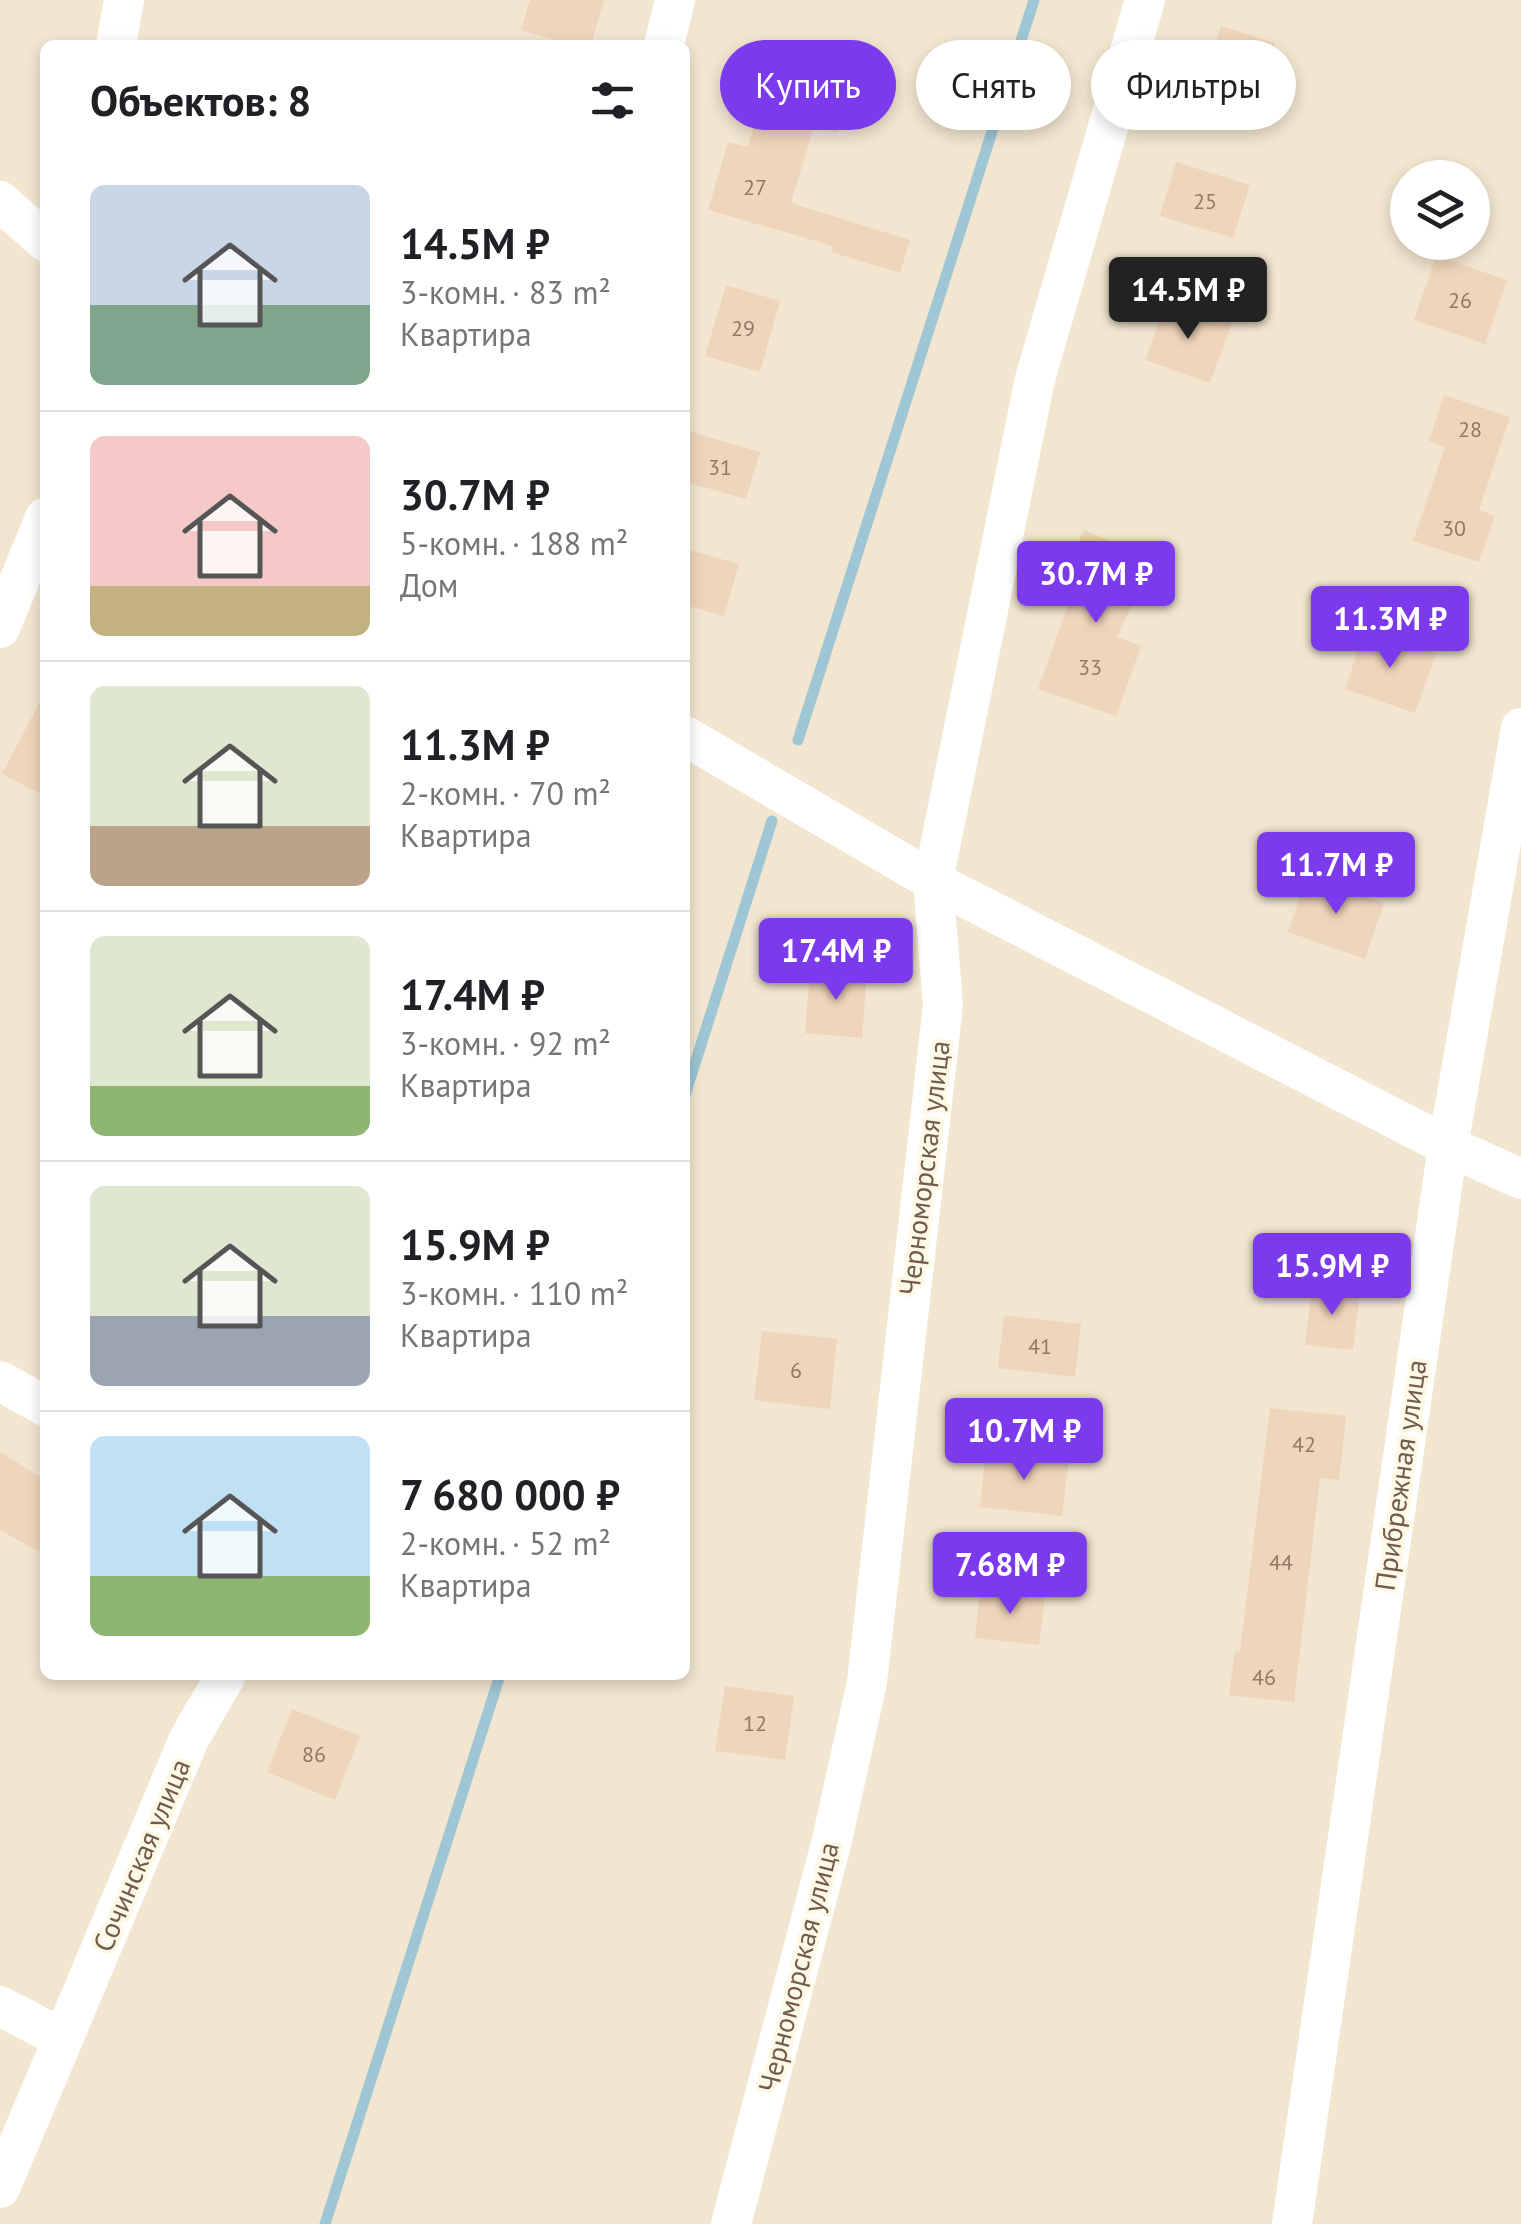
<!DOCTYPE html>
<html lang="ru">
<head>
<meta charset="utf-8">
<style>
  :root { --surface:#fff; --page:#f6f6f6; --text:#202124; --muted:#757577; --line:#e0e0e0; --accent:#7c3aed }
  body { margin:0; font-family:"PT Sans",sans-serif; background:var(--page); color:var(--text); height:100vh; display:flex; flex-direction:column; font-size:38px; white-space:nowrap }
  * { box-sizing:border-box; margin:0 }
  p { font-size:32px; color:var(--muted) }
  .icon { flex:none; width:55px; height:55px; fill:none; stroke:currentColor; stroke-width:2; stroke-linecap:round; stroke-linejoin:round }
  .map { position:relative; flex:1; overflow:hidden }
  .details { position:absolute; left:40px; top:40px; width:650px; height:1640px; display:flex; flex-direction:column; background:var(--surface); border-radius:15px; box-shadow:0 5px 15px #0003 }
  .details>* { flex:none }
  .banner { position:absolute; left:720px; top:40px; width:650px; height:90px; display:flex; gap:20px }
  .buttons { position:absolute; left:1390px; top:160px; display:grid; gap:20px }
  .buttons a { display:grid; place-items:center; width:100px; height:100px; border-radius:50%; background:var(--surface); box-shadow:0 5px 15px #0003; font-size:50px }
  .price { position:absolute; translate:-50% -85px; padding:0 22px; border-radius:10px; background:var(--accent); color:#fff; font-size:32px; line-height:65px; filter:drop-shadow(0 2px 5px #0008) }
  .price::after { content:''; position:absolute; left:50%; top:60px; width:30px; height:22px; margin-left:-15px; background:inherit; clip-path:polygon(0 0,100% 0,50% 100%) }
  .price.selected { background:#222; color:#fff }
  ul { padding:0; list-style:none }
  li { display:flex; align-items:center; gap:30px; height:250px; padding:0 50px }
  li+li { border-top:2px solid var(--line) }
  li span { display:grid; place-items:center; flex:none; width:280px; height:200px; border-radius:15px; color:#555 }
  li>.icon { margin-inline-start:auto }
  span .icon { width:120px; height:120px; fill:#fffc; stroke-width:1 }
  li b { font-size:42px }
  h2 { display:flex; justify-content:space-between; align-items:center; height:120px; padding:0 50px; font-size:42px }
  .pill { padding:0 35px; border-radius:45px; background:var(--surface); box-shadow:0 5px 15px #0003; font-size:35px; line-height:90px }
  .pill.selected { background:var(--accent); color:#fff }
  .map>svg:first-child { display:block }
  .residential { fill:#f2e6d0; fill-rule:evenodd }
  .lines { fill:none; stroke-linecap:round; stroke-linejoin:round }
  .stream { stroke:#9ec6d4; stroke-width:11 }
  .building { fill:#efd5bb }
  .minor { stroke:#fff; stroke-width:40 }
  .labels { text-anchor:middle; dominant-baseline:central; stroke-width:8; stroke-linejoin:round; paint-order:stroke }
  .number-label { font-size:22px; fill:#907a66 }
  .street-label { font-size:28px; fill:#715c4a; stroke:#fef8e7 }
</style>
</head>
<body>
<div class="map">
<svg width="1521" height="2224" viewBox="0 0 1521 2224">
  <rect width="100%" height="100%" fill="#fbf4e2"/>
  <path class="residential" d="M0,0H1521V2224H0ZM45,45H685V1675H45ZM1408,178H1472V242H1408Z"/>
  <g class="lines">
    <g class="stream">
      <polyline points="798,740 1034,0"/>
      <polyline points="685,1095 772,821"/>
      <polyline points="325,2224 500,1675"/>
    </g>
  </g>
  <g class="building">
    <polygon points="530,0 604,0 591,45 574,45 521,30"/>
    <polygon points="1221,26 1275,43 1258,98 1205,81"/>
    <polygon points="775,53 854,76 837,133 814,126 791,203 910,240 900,273 831,252 833,246 708,210 728,142 748,147"/>
    <polygon points="1176,162 1250,185 1233,238 1160,216"/>
    <polygon points="1436,256 1507,280 1485,344 1414,320"/>
    <polygon points="726,285 780,301 760,372 705,356"/>
    <polygon points="1167,300 1232,323 1210,383 1145,360"/>
    <polygon points="1444,395 1510,417 1479,510 1495,516 1479,562 1413,541 1445,447 1429,441"/>
    <polygon points="685,430 760,452 746,499 685,482"/>
    <polygon points="1084,530 1152,560 1117,637 1141,646 1116,716 1038,689 1076,583 1063,577"/>
    <polygon points="685,549 739,564 724,616 685,605"/>
    <polygon points="1365,629 1436,654 1415,713 1345,689"/>
    <polygon points="45,692 45,796 2,774"/>
    <polygon points="1307,876 1384,903 1365,959 1288,932"/>
    <polygon points="810,968 867,973 862,1038 805,1033"/>
    <polygon points="1312,1286 1360,1291 1353,1350 1305,1345"/>
    <polygon points="1004,1315 1081,1324 1075,1377 998,1368"/>
    <polygon points="762,1331 837,1339 830,1409 754,1400"/>
    <polygon points="1270,1408 1346,1416 1339,1480 1320,1478 1294,1702 1229,1695 1235,1651 1240,1652"/>
    <polygon points="986,1450 1069,1459 1062,1516 980,1507"/>
    <polygon points="0,1452 45,1480 45,1555 0,1530"/>
    <polygon points="980,1589 1045,1597 1039,1645 975,1638"/>
    <polygon points="725,1686 794,1696 785,1760 715,1751"/>
    <polygon points="292,1709 360,1736 335,1800 267,1772"/>
  </g>
  <g class="lines">
    <g class="minor">
      <polyline points="116,45 124,0"/>
      <polyline points="664,45 675,0"/>
      <polyline points="0,201 45,241"/>
      <polyline points="0,628 45,518"/>
      <polyline points="685,736 933,881 1448,1146 1521,1179"/>
      <polyline points="0,1381 45,1406"/>
      <polyline points="0,2006 63,2039 189,1739 226,1675"/>
      <polyline points="0,2188 63,2039"/>
      <polyline points="731,2224 832,1840 867,1682 943,1005 933,881 1035,379 1145,0"/>
      <polyline points="1292,2224 1448,1146 1521,728"/>
    </g>
  </g>
  <g class="labels">
    <g class="number-label">
      <text x="755" y="187">27</text>
      <text x="1205" y="201">25</text>
      <text x="1460" y="300">26</text>
      <text x="743" y="328">29</text>
      <text x="1470" y="429">28</text>
      <text x="720" y="467">31</text>
      <text x="1454" y="528">30</text>
      <text x="1090" y="667">33</text>
      <text x="1040" y="1346">41</text>
      <text x="796" y="1370">6</text>
      <text x="1304" y="1444">42</text>
      <text x="1281" y="1562">44</text>
      <text x="1264" y="1677">46</text>
      <text x="755" y="1723">12</text>
      <text x="314" y="1754">86</text>
    </g>
    <g class="street-label">
      <text transform="translate(924 1168) rotate(-83)">Черноморская улица</text>
      <text transform="translate(1400 1475) rotate(-82)">Прибрежная улица</text>
      <text transform="translate(141 1855) rotate(-67)">Сочинская улица</text>
      <text transform="translate(798 1967) rotate(-76)">Черноморская улица</text>
    </g>
  </g>
</svg>
<div class="buttons">
<a><svg class="icon" aria-label="layers" viewBox="0 0 24 24"><path d="M12 4l9 5-9 5-9-5zM3 14l9 5 9-5"/></svg></a>
</div>
<b class="price selected" style="left:1188px;top:342px">14.5M ₽</b>
<b class="price" style="left:1096px;top:626px">30.7M ₽</b>
<b class="price" style="left:1390px;top:671px">11.3M ₽</b>
<b class="price" style="left:1336px;top:917px">11.7M ₽</b>
<b class="price" style="left:836px;top:1003px">17.4M ₽</b>
<b class="price" style="left:1332px;top:1318px">15.9M ₽</b>
<b class="price" style="left:1024px;top:1483px">10.7M ₽</b>
<b class="price" style="left:1010px;top:1617px">7.68M ₽</b>
<div class="banner">
<a class="pill selected">Купить</a>
<a class="pill">Снять</a>
<a class="pill">Фильтры</a>
</div>
<section class="details">
<h2>Объектов: 8<svg class="icon" aria-label="filters" viewBox="0 0 24 24"><path d="M4 7h16M4 17h16"/><circle cx="9" cy="7" r="2"/><circle cx="15" cy="17" r="2"/></svg></h2>
<ul>
<li><span style="background:linear-gradient(#c9d6e8 60%,#7fa58c 0)"><svg class="icon" aria-label="home" viewBox="0 0 24 24"><path d="M3 11l9-7 9 7M6 9v11h12V9"/></svg></span><div><b>14.5M ₽</b><p>3-комн. · 83 m²</p><p>Квартира</p></div></li>
<li><span style="background:linear-gradient(#f6c9c9 75%,#c2b280 0)"><svg class="icon" aria-label="home" viewBox="0 0 24 24"><path d="M3 11l9-7 9 7M6 9v11h12V9"/></svg></span><div><b>30.7M ₽</b><p>5-комн. · 188 m²</p><p>Дом</p></div></li>
<li><span style="background:linear-gradient(#dfe7d0 70%,#b9a48a 0)"><svg class="icon" aria-label="home" viewBox="0 0 24 24"><path d="M3 11l9-7 9 7M6 9v11h12V9"/></svg></span><div><b>11.3M ₽</b><p>2-комн. · 70 m²</p><p>Квартира</p></div></li>
<li><span style="background:linear-gradient(#dfe7d0 75%,#8fb573 0)"><svg class="icon" aria-label="home" viewBox="0 0 24 24"><path d="M3 11l9-7 9 7M6 9v11h12V9"/></svg></span><div><b>17.4M ₽</b><p>3-комн. · 92 m²</p><p>Квартира</p></div></li>
<li><span style="background:linear-gradient(#dfe7d0 65%,#9aa5b1 0)"><svg class="icon" aria-label="home" viewBox="0 0 24 24"><path d="M3 11l9-7 9 7M6 9v11h12V9"/></svg></span><div><b>15.9M ₽</b><p>3-комн. · 110 m²</p><p>Квартира</p></div></li>
<li><span style="background:linear-gradient(#bfe0f5 70%,#8fb573 0)"><svg class="icon" aria-label="home" viewBox="0 0 24 24"><path d="M3 11l9-7 9 7M6 9v11h12V9"/></svg></span><div><b>7 680 000 ₽</b><p>2-комн. · 52 m²</p><p>Квартира</p></div></li>
</ul>
</section>
</div>
</body>
</html>
